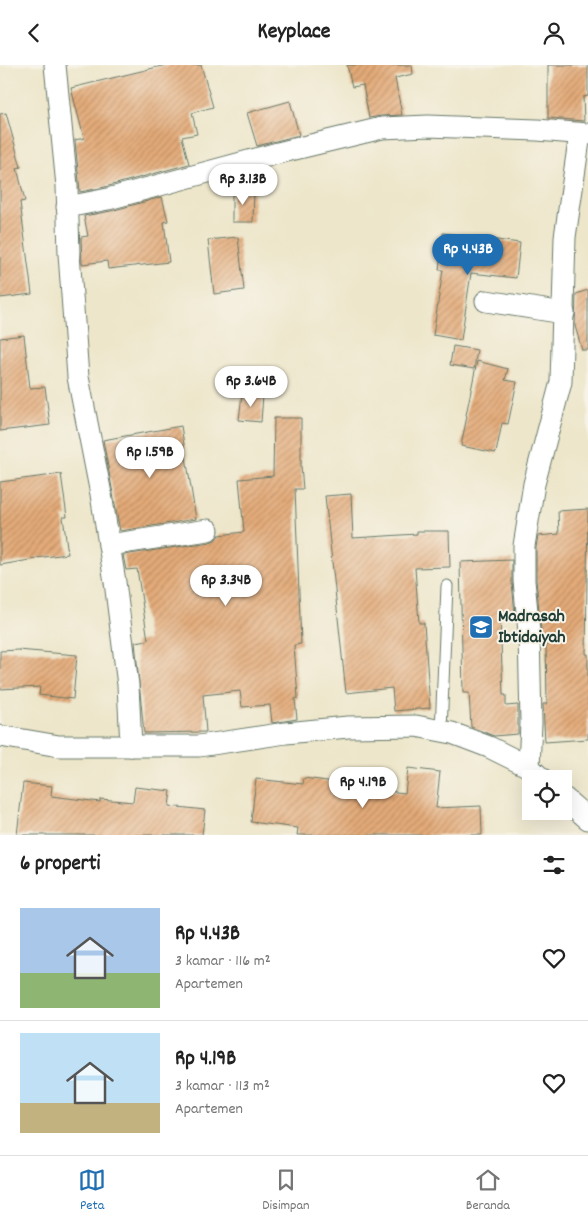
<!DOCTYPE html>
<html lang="id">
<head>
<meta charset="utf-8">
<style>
  :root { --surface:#fff; --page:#f2f2f2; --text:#222; --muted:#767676; --line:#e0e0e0; --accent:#1f6fb2 }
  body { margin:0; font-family:Dekko,sans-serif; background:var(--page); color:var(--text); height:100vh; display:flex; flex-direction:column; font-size:19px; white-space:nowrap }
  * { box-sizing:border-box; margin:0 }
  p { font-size:16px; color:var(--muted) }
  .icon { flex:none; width:28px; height:28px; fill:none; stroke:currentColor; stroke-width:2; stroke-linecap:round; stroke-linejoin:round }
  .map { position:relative; height:770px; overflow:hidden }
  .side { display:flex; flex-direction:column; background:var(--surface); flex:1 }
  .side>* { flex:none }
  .buttons { position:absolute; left:522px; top:705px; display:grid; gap:10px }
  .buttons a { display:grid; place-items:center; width:50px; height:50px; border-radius:0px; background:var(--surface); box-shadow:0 5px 20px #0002; font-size:25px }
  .price { position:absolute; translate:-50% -42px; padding:0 11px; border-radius:18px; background:#fff; color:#222; font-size:16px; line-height:32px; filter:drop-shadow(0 1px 2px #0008) }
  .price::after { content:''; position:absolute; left:50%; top:30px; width:15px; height:11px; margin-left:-8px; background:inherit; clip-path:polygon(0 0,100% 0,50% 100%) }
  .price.selected { background:var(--accent); color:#fff }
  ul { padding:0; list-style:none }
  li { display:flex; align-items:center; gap:15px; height:125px; padding:0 20px }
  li+li { border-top:1px solid var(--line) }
  li span { display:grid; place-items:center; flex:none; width:140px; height:100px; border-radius:0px; color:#555 }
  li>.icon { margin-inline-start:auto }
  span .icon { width:60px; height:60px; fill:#fffc; stroke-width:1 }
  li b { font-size:21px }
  h2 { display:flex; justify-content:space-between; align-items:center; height:60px; padding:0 20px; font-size:21px }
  header { display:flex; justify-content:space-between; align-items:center; height:65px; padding:0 20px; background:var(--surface); font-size:22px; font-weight:700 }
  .menu { display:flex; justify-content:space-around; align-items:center; height:70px; border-top:1px solid var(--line); background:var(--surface); font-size:14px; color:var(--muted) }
  .menu a { display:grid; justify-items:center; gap:2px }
  .menu .selected { color:var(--accent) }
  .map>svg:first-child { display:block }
  .building { fill:url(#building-hatch) }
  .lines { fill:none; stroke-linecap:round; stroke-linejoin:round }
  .service-casing { stroke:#677868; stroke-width:13 }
  .minor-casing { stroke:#677868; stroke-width:23 }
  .service { stroke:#fff; stroke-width:11 }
  .minor { stroke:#fff; stroke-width:21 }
  .labels { text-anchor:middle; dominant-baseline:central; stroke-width:4; stroke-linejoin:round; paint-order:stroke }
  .poi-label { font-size:18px; font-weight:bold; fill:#1f3d34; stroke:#f7f3e8; text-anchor:start }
</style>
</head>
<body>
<header><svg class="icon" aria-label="back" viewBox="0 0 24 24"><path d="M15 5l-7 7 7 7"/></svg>Keyplace<svg class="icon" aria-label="person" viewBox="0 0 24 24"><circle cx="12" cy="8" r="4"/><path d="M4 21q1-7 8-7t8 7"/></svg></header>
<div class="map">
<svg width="588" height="770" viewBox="0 0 588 770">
  <defs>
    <pattern id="building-hatch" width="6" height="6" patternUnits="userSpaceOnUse" patternTransform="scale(1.25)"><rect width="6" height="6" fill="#e4aa78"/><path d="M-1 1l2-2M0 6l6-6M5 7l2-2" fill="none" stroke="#b88c63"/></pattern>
  </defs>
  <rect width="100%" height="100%" fill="#f7f3e8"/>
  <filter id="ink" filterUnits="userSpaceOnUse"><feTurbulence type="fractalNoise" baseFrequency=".02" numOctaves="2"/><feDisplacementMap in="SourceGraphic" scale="10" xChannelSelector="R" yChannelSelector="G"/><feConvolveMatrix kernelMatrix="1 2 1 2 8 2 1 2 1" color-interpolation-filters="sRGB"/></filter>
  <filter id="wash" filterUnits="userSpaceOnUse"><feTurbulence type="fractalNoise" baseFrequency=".0096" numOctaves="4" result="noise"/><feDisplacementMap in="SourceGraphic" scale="20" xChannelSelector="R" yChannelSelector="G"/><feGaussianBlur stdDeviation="1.12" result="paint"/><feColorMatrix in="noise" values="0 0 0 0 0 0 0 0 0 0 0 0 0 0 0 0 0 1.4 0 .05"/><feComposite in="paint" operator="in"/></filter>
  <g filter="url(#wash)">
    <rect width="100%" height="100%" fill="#ede6ca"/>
    <g id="blocks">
      <g class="building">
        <polygon points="166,0 201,0 213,42 192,48 197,69 182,72 189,99 105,122 80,127 75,75 84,73 71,23"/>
        <polygon points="347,0 412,0 413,9 395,13 402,50 381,51 369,53 363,20 352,22"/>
        <polygon points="548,0 588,0 588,31 583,32 584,56 548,53"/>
        <polygon points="290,36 299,70 257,81 247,48"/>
        <polygon points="6,48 21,102 17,103 25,136 20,137 32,229 0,233 0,49"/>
        <polygon points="232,124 254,125 253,157 232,157"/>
        <polygon points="162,132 168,156 164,157 169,197 108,204 107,196 82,199 81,172 88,171 84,151 111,146"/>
        <polygon points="443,168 520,178 516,213 471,208 461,275 433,270 443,205 439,205"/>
        <polygon points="238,172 244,225 214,229 208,175"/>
        <polygon points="588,225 588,285 582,285 575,261 576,229"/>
        <polygon points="24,270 30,323 45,322 50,360 0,366 0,273"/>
        <polygon points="453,281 477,285 474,304 450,300"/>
        <polygon points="477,296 508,304 505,315 517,317 508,359 502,358 496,388 461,381 467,351 466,350"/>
        <polygon points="242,329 263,330 261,357 239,355"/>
        <polygon points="274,353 301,353 301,401 303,424 295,424 301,579 294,580 298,633 295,634 297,654 272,658 270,640 242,642 240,626 203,630 206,667 144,668 135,577 148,575 137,504 126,505 123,490 210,477 215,475 219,470 244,467 239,414 273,411"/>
        <polygon points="181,361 196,454 120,466 103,375"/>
        <polygon points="61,409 67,452 63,452 68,489 36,493 36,494 0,500 0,417"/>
        <polygon points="351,429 353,473 417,469 417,466 449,466 450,502 415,503 419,558 424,558 430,643 394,646 392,623 346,628 325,431"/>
        <polygon points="588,444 586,589 588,589 588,674 545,677 543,639 547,639 546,576 542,576 536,515 536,482 538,471 559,469 558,446"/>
        <polygon points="512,495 512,517 515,550 500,551 503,630 506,630 506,641 518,640 518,669 494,671 471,662 469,628 463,628 460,497"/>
        <polygon points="18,585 77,590 73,634 39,630 40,622 0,624 0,586"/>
        <polygon points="408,703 440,707 436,743 481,741 482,770 297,770 298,763 251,757 256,714 303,719 304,713 343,718 342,721 405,728"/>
        <polygon points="23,718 52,721 51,731 100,737 100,734 133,737 135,722 171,726 169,741 205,745 202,770 17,770"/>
      </g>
    </g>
  </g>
  <g filter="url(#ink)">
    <use href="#blocks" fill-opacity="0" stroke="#677868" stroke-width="1"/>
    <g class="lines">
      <defs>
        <polyline id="service" points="441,666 447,521"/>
        <g id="minor">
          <polyline points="55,0 67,121 69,189 78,312 101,429 115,517 128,620 131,681"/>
          <polyline points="67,142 108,134 278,88 382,63 428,61 537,65 588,69"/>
          <polyline points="486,236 564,248"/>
          <polyline points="109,480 208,465"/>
          <polyline points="0,671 59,681 199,681 286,668 348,662 416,661 452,668 489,682 529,702 542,714"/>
          <polyline points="529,702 531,658 529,567 524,516 524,481 534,419 561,317 565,172 580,69"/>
          <polyline points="564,733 588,754"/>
        </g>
      </defs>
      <use href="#service" class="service-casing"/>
      <use href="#minor" class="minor-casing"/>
      <use href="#service" class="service"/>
      <use href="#minor" class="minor"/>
    </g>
  </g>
  <defs>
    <symbol id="school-square" viewBox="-11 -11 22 22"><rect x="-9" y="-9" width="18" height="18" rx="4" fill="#1f6fb2" stroke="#f7f3e8"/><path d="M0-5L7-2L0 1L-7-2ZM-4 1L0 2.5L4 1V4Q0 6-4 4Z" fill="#fff"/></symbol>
  </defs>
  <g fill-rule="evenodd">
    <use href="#school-square" x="467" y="548" width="28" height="28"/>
  </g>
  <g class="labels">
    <g class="poi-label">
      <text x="498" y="552">Madrasah<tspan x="498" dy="21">Ibtidaiyah</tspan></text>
    </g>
  </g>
</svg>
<div class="buttons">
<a><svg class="icon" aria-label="locate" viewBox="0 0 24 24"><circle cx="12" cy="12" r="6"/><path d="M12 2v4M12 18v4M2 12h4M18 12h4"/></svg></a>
</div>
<b class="price" style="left:243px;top:141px">Rp 3.13B</b>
<b class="price selected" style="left:468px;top:211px">Rp 4.43B</b>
<b class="price" style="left:251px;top:343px">Rp 3.64B</b>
<b class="price" style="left:150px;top:414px">Rp 1.59B</b>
<b class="price" style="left:226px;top:542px">Rp 3.34B</b>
<b class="price" style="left:363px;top:744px">Rp 4.19B</b>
</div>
<section class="side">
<h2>6 properti<svg class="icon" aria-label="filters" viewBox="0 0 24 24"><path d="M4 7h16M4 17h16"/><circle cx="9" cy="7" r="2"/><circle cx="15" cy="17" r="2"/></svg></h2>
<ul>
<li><span style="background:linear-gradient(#a9c7e8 65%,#8fb573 0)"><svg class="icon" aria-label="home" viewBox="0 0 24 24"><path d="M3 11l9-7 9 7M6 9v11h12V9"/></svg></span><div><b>Rp 4.43B</b><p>3 kamar · 116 m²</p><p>Apartemen</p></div><svg class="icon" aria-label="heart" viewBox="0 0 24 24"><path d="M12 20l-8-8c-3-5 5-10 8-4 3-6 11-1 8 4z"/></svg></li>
<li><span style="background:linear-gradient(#bfe0f5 70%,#c2b280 0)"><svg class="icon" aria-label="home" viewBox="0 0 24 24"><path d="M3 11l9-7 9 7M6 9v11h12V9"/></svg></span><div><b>Rp 4.19B</b><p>3 kamar · 113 m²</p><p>Apartemen</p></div><svg class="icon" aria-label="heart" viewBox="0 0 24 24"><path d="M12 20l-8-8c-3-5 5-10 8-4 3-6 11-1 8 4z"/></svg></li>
</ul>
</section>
<nav class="menu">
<a class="selected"><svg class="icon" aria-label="map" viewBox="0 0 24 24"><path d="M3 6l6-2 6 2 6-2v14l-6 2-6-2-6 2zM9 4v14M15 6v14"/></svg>Peta</a>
<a><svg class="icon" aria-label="saved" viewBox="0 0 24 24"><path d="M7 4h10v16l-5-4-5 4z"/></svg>Disimpan</a>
<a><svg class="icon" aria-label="home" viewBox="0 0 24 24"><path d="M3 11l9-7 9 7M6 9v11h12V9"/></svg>Beranda</a>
</nav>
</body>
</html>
